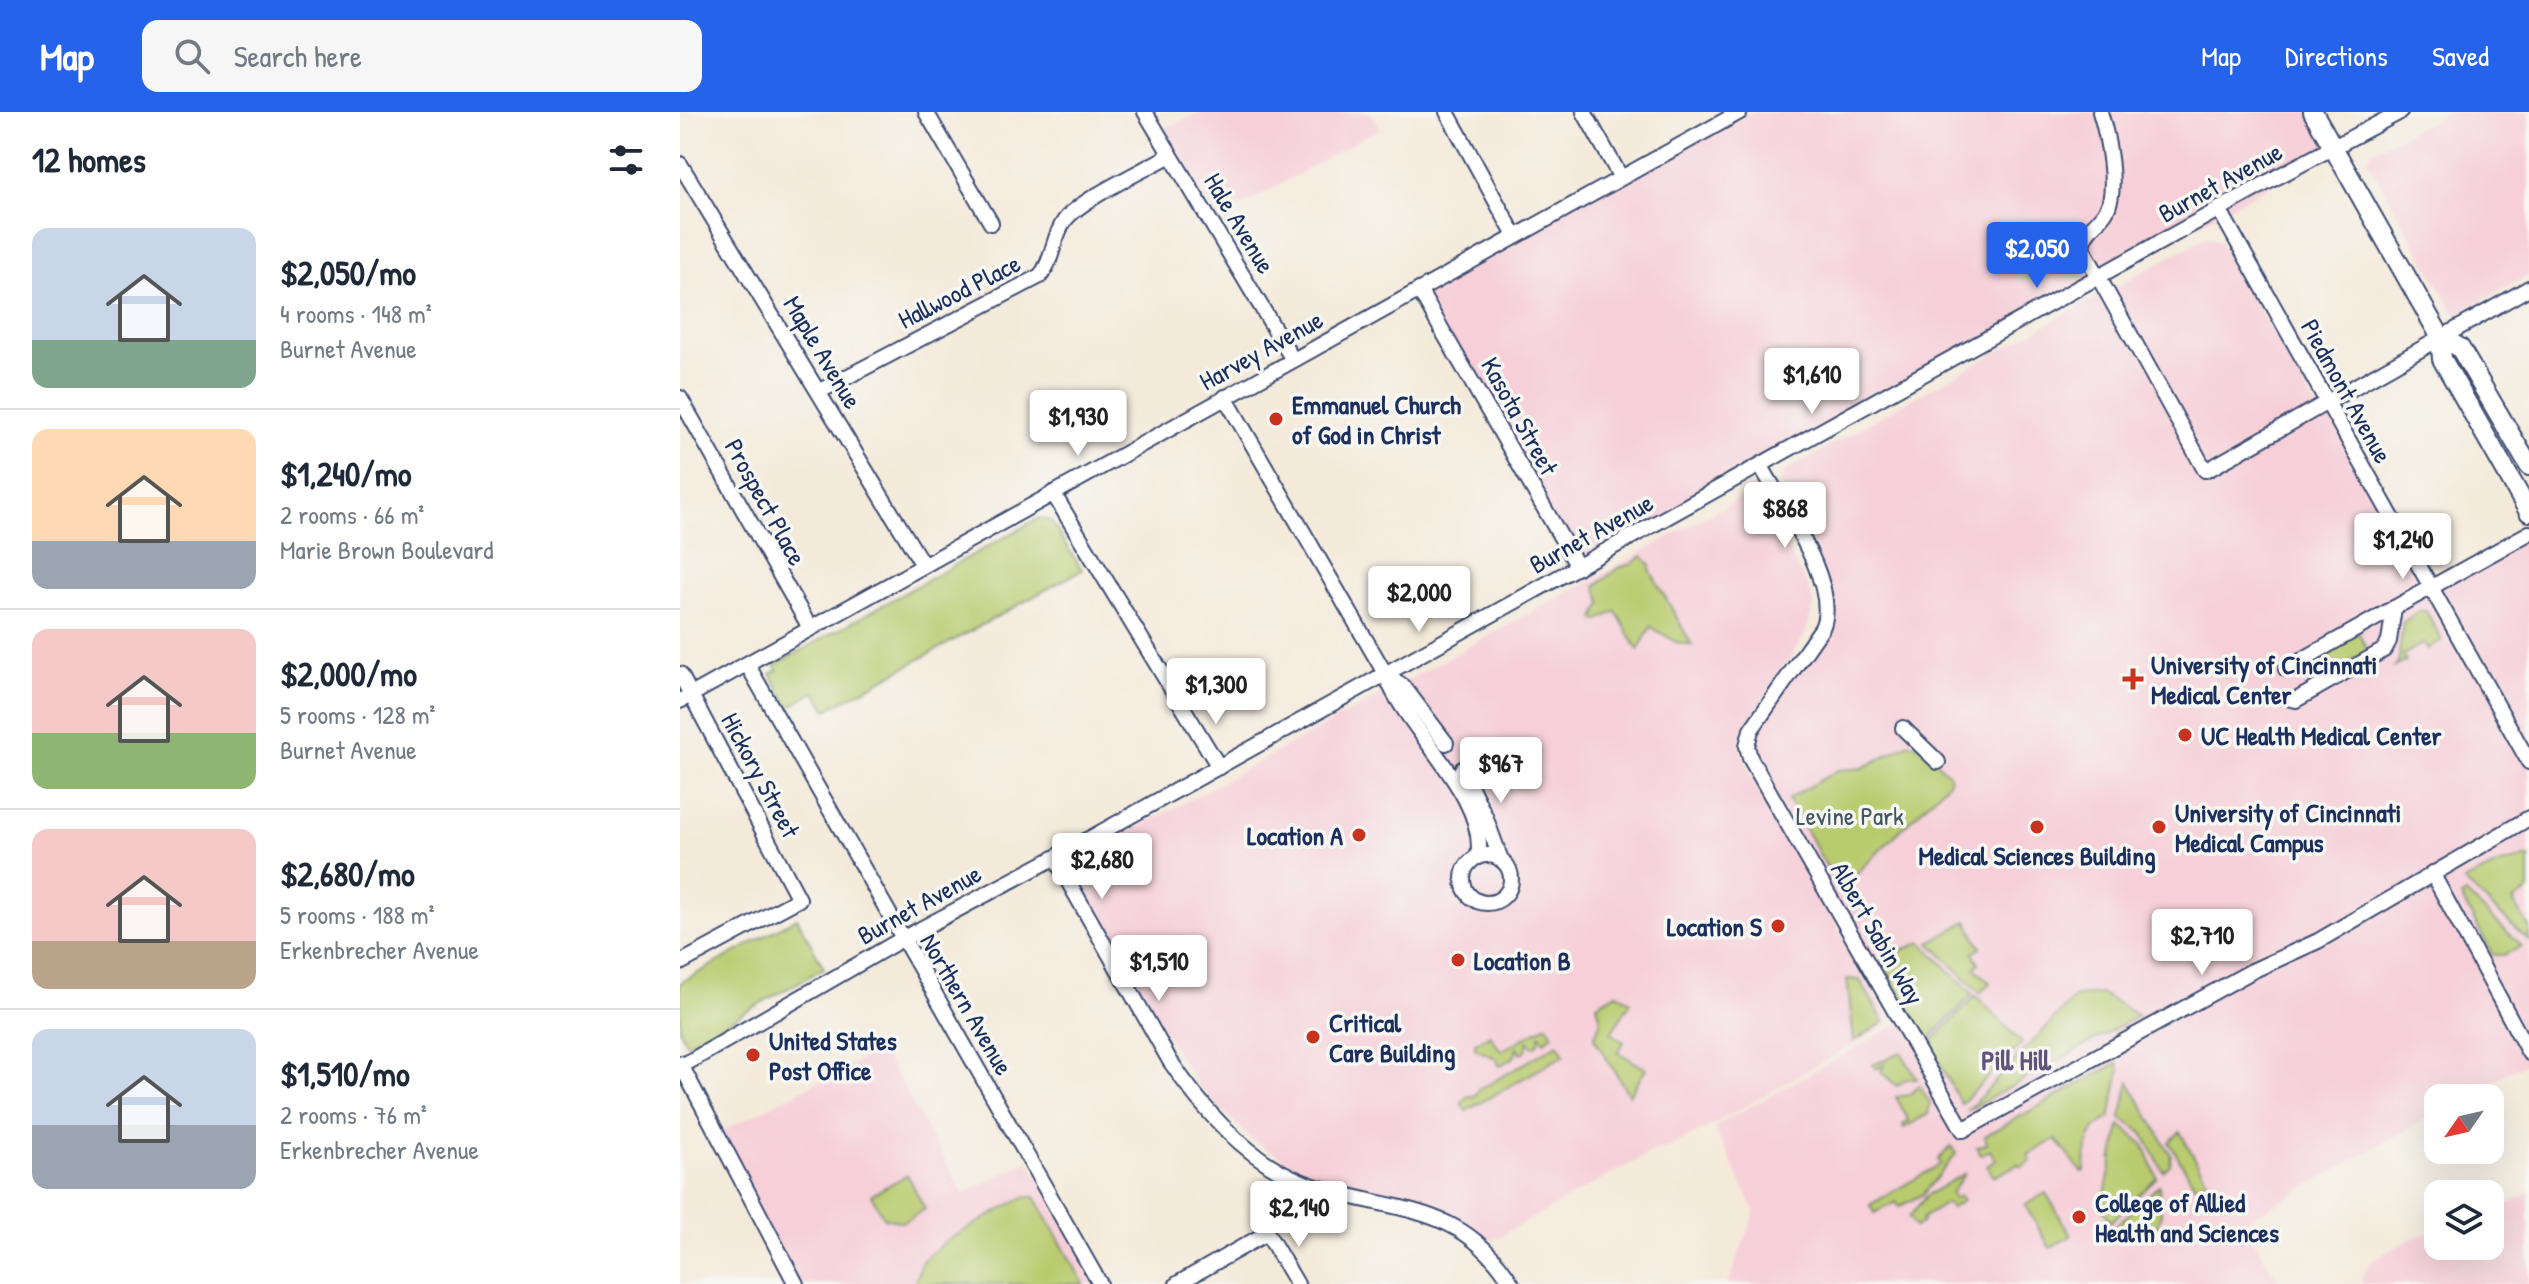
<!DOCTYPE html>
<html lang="en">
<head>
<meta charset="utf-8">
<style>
  :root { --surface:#fff; --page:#f6f6f7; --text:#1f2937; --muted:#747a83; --line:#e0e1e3; --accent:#2563eb }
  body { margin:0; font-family:"Patrick Hand",sans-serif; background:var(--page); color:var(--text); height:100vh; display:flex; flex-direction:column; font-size:30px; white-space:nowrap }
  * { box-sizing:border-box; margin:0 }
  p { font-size:26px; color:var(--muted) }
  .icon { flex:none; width:44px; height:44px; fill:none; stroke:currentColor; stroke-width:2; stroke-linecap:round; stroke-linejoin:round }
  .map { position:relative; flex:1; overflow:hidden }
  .side { display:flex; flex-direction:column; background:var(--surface); width:680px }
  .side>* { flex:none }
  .needle { width:52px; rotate:236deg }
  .tools { position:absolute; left:1744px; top:972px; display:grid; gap:16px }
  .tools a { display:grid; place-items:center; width:80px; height:80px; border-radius:16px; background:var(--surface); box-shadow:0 8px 32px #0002; font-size:40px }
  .price { position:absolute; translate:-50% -68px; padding:0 18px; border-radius:8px; background:#fff; color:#222; font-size:26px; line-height:52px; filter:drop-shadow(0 2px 4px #0008) }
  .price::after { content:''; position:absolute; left:50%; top:48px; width:24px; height:18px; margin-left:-12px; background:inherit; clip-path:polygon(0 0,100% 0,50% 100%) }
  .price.active { background:var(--accent); color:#fff }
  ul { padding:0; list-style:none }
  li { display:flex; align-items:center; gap:24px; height:200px; padding:0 32px }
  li+li { border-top:2px solid var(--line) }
  li span { display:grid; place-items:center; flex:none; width:224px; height:160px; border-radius:16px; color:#555 }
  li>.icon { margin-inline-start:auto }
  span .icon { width:96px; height:96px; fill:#fffc; stroke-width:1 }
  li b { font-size:34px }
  h2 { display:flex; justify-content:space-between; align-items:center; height:96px; padding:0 32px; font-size:34px }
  header { display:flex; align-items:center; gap:48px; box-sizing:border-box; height:112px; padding:0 40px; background:var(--accent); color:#fff }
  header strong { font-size:38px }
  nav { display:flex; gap:44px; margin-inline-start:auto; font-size:28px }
  .search { width:560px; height:72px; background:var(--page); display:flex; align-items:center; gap:20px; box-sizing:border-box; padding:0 28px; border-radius:16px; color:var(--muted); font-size:30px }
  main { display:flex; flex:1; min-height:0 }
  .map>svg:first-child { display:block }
  .built { fill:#f6cfd8 }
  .green { fill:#b9cb6e; stroke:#6a7d66; stroke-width:2 }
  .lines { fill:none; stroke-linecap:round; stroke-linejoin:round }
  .minor-casing { stroke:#3c4b71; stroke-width:18 }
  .major-casing { stroke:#3c4b71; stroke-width:22 }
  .minor { stroke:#fff; stroke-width:14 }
  .major { stroke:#fff; stroke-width:18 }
  .poi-dot { fill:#c8321e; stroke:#f6f6f2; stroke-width:3 }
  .labels { text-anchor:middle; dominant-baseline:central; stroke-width:7; stroke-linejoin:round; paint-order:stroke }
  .street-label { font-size:26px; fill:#1b2f5e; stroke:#f6f6f2 }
  .poi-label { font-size:26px; font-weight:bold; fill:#1b2f5e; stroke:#f6f6f2; text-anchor:start }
  .park-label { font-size:26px; fill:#425662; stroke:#f6f6f2 }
  .neighbourhood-label { font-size:28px; font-weight:bold; fill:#5f547d; stroke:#f6f6f2 }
</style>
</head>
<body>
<header>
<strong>Map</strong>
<div class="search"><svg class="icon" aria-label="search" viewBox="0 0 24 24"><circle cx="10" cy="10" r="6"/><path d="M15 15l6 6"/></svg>Search here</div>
<nav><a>Map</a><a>Directions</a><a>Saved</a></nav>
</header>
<main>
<section class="side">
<h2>12 homes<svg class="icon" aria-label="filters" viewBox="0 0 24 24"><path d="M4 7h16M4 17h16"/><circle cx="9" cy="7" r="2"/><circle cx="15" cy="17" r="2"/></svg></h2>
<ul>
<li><span style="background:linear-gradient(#c9d6e8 70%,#7fa58c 0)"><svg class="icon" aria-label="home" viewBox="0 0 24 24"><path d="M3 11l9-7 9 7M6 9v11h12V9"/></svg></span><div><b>$2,050/mo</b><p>4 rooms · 148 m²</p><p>Burnet Avenue</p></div></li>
<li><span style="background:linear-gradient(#ffd9b3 70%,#9aa5b1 0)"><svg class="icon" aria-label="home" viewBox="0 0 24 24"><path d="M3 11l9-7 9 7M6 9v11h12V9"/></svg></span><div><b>$1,240/mo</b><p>2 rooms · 66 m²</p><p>Marie Brown Boulevard</p></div></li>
<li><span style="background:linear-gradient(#f6c9c9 65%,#8fb573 0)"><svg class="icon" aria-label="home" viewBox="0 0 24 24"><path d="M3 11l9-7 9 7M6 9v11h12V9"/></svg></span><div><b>$2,000/mo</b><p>5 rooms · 128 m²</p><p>Burnet Avenue</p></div></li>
<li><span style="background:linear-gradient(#f6c9c9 70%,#b9a48a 0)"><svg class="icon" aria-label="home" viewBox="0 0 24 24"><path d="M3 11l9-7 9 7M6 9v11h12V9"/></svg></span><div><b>$2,680/mo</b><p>5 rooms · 188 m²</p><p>Erkenbrecher Avenue</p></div></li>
<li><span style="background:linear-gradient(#c9d6e8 60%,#9aa5b1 0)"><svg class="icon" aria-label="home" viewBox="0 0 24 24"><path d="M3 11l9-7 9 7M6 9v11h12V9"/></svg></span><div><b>$1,510/mo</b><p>2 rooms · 76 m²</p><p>Erkenbrecher Avenue</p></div></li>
</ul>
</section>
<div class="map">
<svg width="1849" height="1172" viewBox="0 0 1849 1172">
  <rect width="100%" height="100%" fill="#f6f6f2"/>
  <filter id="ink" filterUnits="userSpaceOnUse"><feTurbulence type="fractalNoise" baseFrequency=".0125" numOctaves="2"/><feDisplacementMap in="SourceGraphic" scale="16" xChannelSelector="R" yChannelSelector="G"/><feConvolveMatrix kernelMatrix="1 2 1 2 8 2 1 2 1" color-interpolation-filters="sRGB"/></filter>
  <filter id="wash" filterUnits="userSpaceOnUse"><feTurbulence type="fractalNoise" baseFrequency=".006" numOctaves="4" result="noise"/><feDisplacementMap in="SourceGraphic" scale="32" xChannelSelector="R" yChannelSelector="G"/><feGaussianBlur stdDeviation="1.8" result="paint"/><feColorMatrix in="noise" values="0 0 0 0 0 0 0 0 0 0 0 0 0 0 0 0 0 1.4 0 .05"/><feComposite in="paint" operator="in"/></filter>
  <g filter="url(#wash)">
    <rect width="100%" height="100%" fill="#f4eada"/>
    <g class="built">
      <polygon points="520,0 690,0 700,16 538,107 484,17"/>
      <polygon points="1060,0 1633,0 1655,37 898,455 739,178"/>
      <polygon points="1768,0 1849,0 1849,163 1780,201 1774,200 1687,47 1693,39"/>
      <polygon points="1526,125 1539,129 1635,294 1644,289 1751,475 1849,421 1849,949 1783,986 1758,986 1758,1000 1563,1110 1600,1172 1048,1172 1075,1099 1034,1015 1222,910 1067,634 1146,506 1131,447 1138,442 1104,379 1101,366 1106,359 1205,302"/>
      <polygon points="1069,381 1078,387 1127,472 1134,493 1124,525 1067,612 1060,631 1062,640 1070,662 1207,902 1207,913 1041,1008 988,1036 977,1037 813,1128 753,1094 688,1081 630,1063 571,1027 519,975 498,943 395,761 394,751"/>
      <polygon points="201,937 284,1082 349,1049 420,1172 116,1172 37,1022"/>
      <polygon points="1849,1081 1849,1172 1681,1172 1684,1160 1693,1148 1738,1123 1758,1120 1758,1134 1810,1134 1810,1102"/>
    </g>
    <g class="green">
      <polygon points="359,406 371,409 402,458 147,598 135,580 109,595 91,562 98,558 95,553"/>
      <polygon points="962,444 971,453 970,458 1012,533 996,530 971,515 958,538 936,499 917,509 915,506 922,491 916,474 938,456 952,452"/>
      <polygon points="1740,499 1746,499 1762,528 1748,537 1744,531 1723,543 1726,549 1713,556 1718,551 1723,510"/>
      <polygon points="1678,520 1688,540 1630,569 1631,550"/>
      <polygon points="1229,631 1237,632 1270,663 1268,671 1160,778 1108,687 1158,658 1183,656"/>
      <polygon points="1849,745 1849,779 1833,789 1849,815 1849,829 1784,769 1817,753"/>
      <polygon points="1786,782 1842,834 1824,843 1813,843 1781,785"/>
      <polygon points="117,806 144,856 7,932 0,919 0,871"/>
      <polygon points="1287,809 1301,836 1293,841 1299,851 1295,856 1310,871 1300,881 1250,831"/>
      <polygon points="1241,830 1293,882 1247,929 1201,848"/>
      <polygon points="1167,867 1180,868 1204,910 1174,929"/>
      <polygon points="937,881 951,890 931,921 944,930 938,940 966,957 949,983 914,926 921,909 917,892"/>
      <polygon points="1422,882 1458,904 1287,999 1396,884"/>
      <polygon points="1296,884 1342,931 1281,992 1249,932"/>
      <polygon points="867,913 873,923 864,929 860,923 858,932 853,935 848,929 846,939 840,942 837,936 834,945 819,954 816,946 795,937 795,931 810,923 821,939"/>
      <polygon points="878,932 884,943 786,999 781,991 788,984 794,984 799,978"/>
      <polygon points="1221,940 1237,967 1226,967 1217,974 1201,960 1204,953 1196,957 1193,953"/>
      <path d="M1437,951L1440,958L1430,1006C1408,1014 1405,1038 1405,1059L1402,1060L1376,1027L1348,1043L1351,1049L1341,1055L1338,1052L1314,1065L1307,1054L1316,1048L1310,1038L1301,1043L1296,1035L1307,1032L1305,1024Z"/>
      <polygon points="1449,970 1491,1043 1490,1053 1483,1059 1463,1021 1441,1006"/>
      <polygon points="1239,973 1250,991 1248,1002 1224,1016 1223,1013 1229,1009 1216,985 1230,983"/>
      <polygon points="1440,1013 1464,1033 1477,1065 1431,1110 1422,1096"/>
      <polygon points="1500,1020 1527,1068 1515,1074 1489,1030"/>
      <polygon points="1271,1034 1276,1042 1243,1082 1219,1095 1216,1090 1194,1101 1190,1093 1261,1052 1258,1048"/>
      <polygon points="1285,1061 1271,1081 1274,1087 1280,1084 1283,1089 1271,1096 1267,1091 1241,1107 1243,1110 1235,1115 1229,1105 1246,1084"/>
      <polygon points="227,1063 245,1097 223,1110 204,1106 191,1083"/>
      <polygon points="1479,1073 1481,1104 1476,1116 1458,1125 1442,1121 1436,1114"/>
      <polygon points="1366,1081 1391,1124 1370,1136 1345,1093"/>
      <polygon points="344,1085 355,1085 404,1172 234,1172 242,1149 266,1129"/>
    </g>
  </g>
  <g filter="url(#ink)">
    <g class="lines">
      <defs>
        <g id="minor">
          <polyline points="246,0 311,111"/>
          <polyline points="465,0 613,248"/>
          <polyline points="767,0 835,124"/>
          <polyline points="904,0 940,64"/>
          <path d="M1420,0C1427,22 1439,79 1426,99C1418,112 1403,119 1402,135L1525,358"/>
          <polyline points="0,52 243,453"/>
          <polyline points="1539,97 1849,650"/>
          <polyline points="739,178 898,455"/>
          <path d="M140,279L360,164C374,148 372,125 385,108C401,87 465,58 490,43"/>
          <path d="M545,285L706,563C724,616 809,685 798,745"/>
          <polyline points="0,286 130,516"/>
          <path d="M1081,354C1102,393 1161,474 1142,516L1071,618L1067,634L1070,646L1283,1018L1572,859L1638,829L1849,706"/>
          <polyline points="1531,356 1849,176"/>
          <polyline points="373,381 539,655"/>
          <polyline points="1714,496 1849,421"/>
          <polyline points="67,552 420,1172"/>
          <polyline points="1606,557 1714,496 1709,529 1704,538 1616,588 1611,587"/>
          <polyline points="0,562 119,787 0,851"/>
          <polyline points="706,563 723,574 766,631"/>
          <polyline points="0,589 1060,0"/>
          <polyline points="1223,616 1258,650"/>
          <polyline points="782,657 805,704 821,748"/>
          <circle cx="807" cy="767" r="24"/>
          <path d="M375,746L490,949C523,998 568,1049 625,1071C708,1102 779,1086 832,1172"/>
          <polyline points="1752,761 1849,941"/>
          <polyline points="0,951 116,1172"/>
          <polyline points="0,955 222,827 391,737 1597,65 1720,0"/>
          <polyline points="497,1172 587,1121 617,1172"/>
        </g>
        <g id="major">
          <polyline points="1633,0 1760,224 1762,247 1849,400"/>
          <polyline points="1760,224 1780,236 1849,354"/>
        </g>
      </defs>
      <use href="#minor" class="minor-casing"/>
      <use href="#major" class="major-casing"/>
      <use href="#minor" class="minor"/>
      <use href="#major" class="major"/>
    </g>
  </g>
  <g class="poi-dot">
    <circle cx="596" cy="307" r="8"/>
    <path d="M1449 555h8v8h8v8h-8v8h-8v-8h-8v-8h8z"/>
    <circle cx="1505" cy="623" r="8"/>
    <circle cx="1357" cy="715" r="8"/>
    <circle cx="1479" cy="715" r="8"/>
    <circle cx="679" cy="723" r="8"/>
    <circle cx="1098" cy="814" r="8"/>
    <circle cx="778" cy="848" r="8"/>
    <circle cx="633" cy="925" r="8"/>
    <circle cx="73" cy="943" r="8"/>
    <circle cx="1399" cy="1105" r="8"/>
  </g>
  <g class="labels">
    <g class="street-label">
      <text transform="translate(1540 70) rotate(-29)">Burnet Avenue</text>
      <text transform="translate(560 111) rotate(59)">Hale Avenue</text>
      <text transform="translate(279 179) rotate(-27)">Hallwood Place</text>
      <text transform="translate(581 238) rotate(-29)">Harvey Avenue</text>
      <text transform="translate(143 240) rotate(59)">Maple Avenue</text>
      <text transform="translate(1667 279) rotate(61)">Piedmont Avenue</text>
      <text transform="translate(840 304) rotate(61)">Kasota Street</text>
      <text transform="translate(86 390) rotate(61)">Prospect Place</text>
      <text transform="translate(911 421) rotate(-29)">Burnet Avenue</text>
      <text transform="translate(81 663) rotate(62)">Hickory Street</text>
      <text transform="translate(239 792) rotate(-29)">Burnet Avenue</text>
      <text transform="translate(1198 821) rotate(60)">Albert Sabin Way</text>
      <text transform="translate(287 892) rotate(60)">Northern Avenue</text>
    </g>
    <g class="poi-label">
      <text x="612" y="292">Emmanuel Church<tspan x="612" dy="30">of God in Christ</tspan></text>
      <text x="1471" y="552">University of Cincinnati<tspan x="1471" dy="30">Medical Center</tspan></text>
      <text x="1521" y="623">UC Health Medical Center</text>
      <text x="1495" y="700">University of Cincinnati<tspan x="1495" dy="30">Medical Campus</tspan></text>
      <text x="663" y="723" text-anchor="end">Location A</text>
      <text x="1357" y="743" text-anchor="middle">Medical Sciences Building</text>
      <text x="1082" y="814" text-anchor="end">Location S</text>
      <text x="794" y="848">Location B</text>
      <text x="649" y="910">Critical<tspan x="649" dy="30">Care Building</tspan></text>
      <text x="89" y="928">United States<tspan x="89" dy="30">Post Office</tspan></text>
      <text x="1415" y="1090">College of Allied<tspan x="1415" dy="30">Health and Sciences</tspan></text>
    </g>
    <g class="park-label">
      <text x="1170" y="703">Levine Park</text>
    </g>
    <g class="neighbourhood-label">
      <text x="1336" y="948">Pill Hill</text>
    </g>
  </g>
</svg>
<div class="tools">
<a><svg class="needle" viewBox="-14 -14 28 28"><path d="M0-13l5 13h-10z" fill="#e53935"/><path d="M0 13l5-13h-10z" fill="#747a83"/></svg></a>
<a><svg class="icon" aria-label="layers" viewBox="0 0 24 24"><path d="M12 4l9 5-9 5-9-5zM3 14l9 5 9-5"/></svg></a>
</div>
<b class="price active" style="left:1357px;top:178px">$2,050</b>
<b class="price" style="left:1132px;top:304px">$1,610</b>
<b class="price" style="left:398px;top:346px">$1,930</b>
<b class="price" style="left:1105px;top:438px">$868</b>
<b class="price" style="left:1723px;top:469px">$1,240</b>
<b class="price" style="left:739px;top:522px">$2,000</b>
<b class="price" style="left:536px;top:614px">$1,300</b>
<b class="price" style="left:821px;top:693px">$967</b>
<b class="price" style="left:422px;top:789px">$2,680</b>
<b class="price" style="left:1522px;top:865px">$2,710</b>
<b class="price" style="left:479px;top:891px">$1,510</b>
<b class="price" style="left:619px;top:1137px">$2,140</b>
</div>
</main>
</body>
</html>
